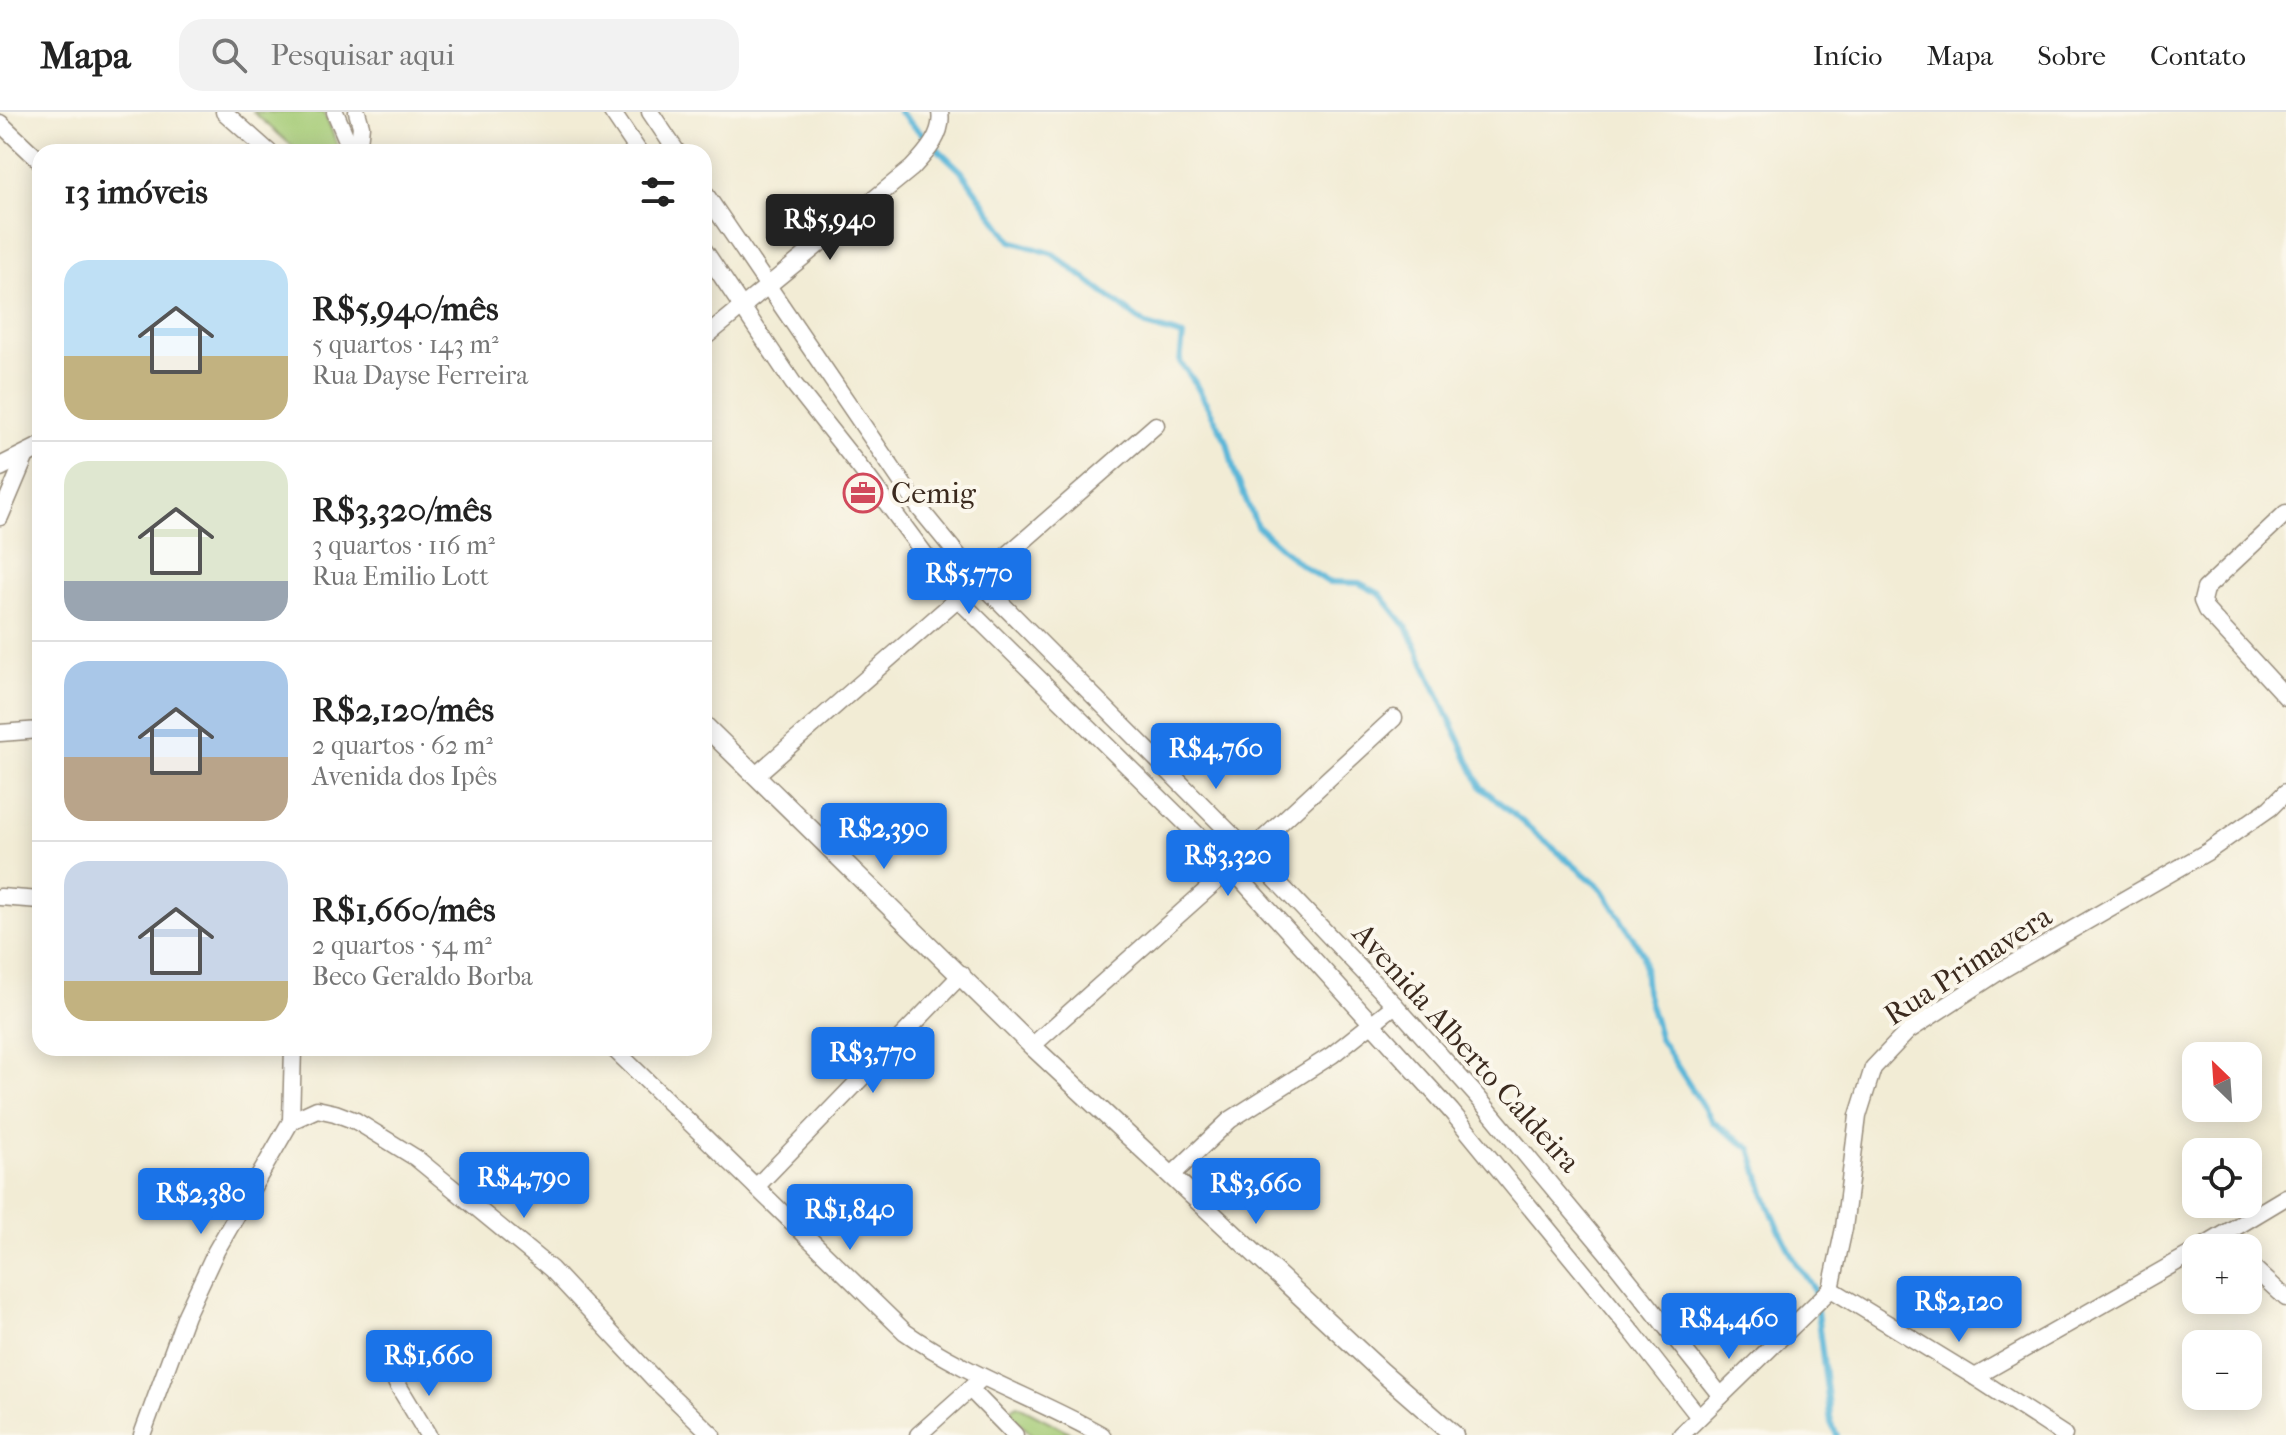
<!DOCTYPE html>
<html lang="pt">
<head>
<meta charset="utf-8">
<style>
  :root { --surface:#fff; --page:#f2f2f2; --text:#222; --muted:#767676; --line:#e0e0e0; --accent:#1a73e8 }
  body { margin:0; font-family:"IM FELL French Canon",serif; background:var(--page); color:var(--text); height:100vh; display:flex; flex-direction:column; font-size:30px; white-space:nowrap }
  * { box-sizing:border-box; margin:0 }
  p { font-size:26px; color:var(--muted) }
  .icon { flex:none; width:44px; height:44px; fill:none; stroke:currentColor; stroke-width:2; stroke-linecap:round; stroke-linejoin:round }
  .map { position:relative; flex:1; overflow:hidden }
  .drawer { position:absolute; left:32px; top:32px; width:680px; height:912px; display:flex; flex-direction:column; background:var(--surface); border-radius:24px; box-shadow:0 4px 20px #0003 }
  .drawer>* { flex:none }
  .needle { width:52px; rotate:335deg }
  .buttons { position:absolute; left:2182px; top:930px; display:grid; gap:16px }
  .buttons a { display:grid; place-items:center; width:80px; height:80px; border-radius:16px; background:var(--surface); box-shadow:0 4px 20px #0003; font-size:40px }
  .price { position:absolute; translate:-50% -68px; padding:0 18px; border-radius:8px; background:var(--accent); color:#fff; font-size:26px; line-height:52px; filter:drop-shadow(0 2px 4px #0008) }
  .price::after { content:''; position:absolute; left:50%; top:48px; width:24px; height:18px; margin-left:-12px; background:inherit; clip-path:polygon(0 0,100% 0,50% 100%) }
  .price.selected { background:#222; color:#fff }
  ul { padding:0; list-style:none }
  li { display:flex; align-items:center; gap:24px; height:200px; padding:0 32px }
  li+li { border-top:2px solid var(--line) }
  li span { display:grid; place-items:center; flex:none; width:224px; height:160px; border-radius:24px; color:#555 }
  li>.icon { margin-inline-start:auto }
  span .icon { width:96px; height:96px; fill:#fffc; stroke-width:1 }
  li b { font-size:34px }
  h2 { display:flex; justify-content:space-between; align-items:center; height:96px; padding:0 32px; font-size:34px }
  header { display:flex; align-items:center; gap:48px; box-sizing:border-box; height:112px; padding:0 40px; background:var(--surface); border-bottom:2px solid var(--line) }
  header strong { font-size:38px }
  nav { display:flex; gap:44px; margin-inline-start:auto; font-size:28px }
  .search { width:560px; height:72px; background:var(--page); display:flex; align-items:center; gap:20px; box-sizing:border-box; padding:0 28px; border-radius:24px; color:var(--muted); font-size:30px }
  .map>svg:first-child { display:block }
  .green { fill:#a5cb76; stroke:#707a4a; stroke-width:2 }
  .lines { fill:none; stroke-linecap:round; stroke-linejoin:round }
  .stream { stroke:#5ab6d8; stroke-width:6 }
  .minor-casing { stroke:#968b7a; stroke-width:19 }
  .tertiary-casing { stroke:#968b7a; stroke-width:21 }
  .minor { stroke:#fff; stroke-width:16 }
  .tertiary { stroke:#fff; stroke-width:18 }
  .labels { text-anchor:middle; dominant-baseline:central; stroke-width:8; stroke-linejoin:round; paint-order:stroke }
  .poi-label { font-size:30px; fill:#3b2a1e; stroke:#fbf7ec; text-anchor:start }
  .street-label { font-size:30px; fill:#3b2a1e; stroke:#fbf7ec }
</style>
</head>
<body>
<header>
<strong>Mapa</strong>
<div class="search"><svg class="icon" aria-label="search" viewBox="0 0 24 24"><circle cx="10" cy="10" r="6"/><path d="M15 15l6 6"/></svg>Pesquisar aqui</div>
<nav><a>Início</a><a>Mapa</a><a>Sobre</a><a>Contato</a></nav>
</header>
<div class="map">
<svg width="2286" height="1323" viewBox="0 0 2286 1323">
  <rect width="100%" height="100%" fill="#fbf7ec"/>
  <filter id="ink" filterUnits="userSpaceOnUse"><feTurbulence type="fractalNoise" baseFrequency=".0125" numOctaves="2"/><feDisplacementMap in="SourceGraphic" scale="16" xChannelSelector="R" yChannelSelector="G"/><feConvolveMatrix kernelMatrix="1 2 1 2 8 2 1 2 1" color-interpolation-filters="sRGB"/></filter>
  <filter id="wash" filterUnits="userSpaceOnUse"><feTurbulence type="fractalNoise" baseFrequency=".006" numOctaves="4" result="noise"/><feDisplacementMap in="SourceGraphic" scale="32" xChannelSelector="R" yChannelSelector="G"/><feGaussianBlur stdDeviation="1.8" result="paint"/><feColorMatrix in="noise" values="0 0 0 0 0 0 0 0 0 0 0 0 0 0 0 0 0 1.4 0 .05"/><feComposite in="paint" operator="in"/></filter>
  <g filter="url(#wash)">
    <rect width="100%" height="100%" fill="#f2ecd5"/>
    <g class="green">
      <polygon points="253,0 324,0 340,39 299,40"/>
      <polygon points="1017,1293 1075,1323 1032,1323 1007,1299"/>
    </g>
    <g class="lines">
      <polyline class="stream" points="899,0 962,60 1011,129 1053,142 1146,213 1183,224 1180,250 1194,269 1227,330 1234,359 1257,414 1297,450 1328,470 1359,471 1380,482 1408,517 1481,675 1603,778 1643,842 1646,879 1660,927 1713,1010 1751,1037 1765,1084 1779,1117 1796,1151 1814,1176 1831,1311 1837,1323"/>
    </g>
  </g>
  <g filter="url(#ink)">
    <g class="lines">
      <defs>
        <g id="minor">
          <polyline points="224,0 269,40"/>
          <polyline points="335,0 352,40"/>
          <polyline points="357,0 361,14 358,40"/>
          <polyline points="612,0 639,40"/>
          <polyline points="650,0 677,40"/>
          <polyline points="0,11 40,49"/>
          <polyline points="704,80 920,397 978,468 1249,740 1395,893 1475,982 1608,1142 1721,1284"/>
          <polyline points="704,138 793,271 869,367 958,487 1231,756 1451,999 1634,1222 1699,1305"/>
          <path d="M704,226L912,56C926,41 944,22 940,0"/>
          <polyline points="2286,401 2205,477 2202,489 2206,498 2286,585"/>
          <polyline points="0,405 27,341"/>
          <polyline points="0,621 40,618"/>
          <polyline points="755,664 1156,313"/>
          <polyline points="0,785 40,788"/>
          <polyline points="1032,934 1249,740 1394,606"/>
          <path d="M613,936L905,1220C968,1264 1036,1286 1102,1323"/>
          <polyline points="291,1009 317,997 335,1001 356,1009 416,1046 551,1157 655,1268 712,1323"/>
          <polyline points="1171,1064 1230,1008 1332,943 1395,893"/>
          <polyline points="756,1075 962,862"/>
          <polyline points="2201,1136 2286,1085"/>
          <polyline points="2248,1151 2286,1186"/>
          <polyline points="1831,1177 1844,1116 1858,1004 1873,956 1908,919 2000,859 2207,740 2270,696 2286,680"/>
          <polyline points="1831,1177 1975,1265 2064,1323"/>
          <polyline points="1975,1265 2196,1139"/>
          <polyline points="396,1270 428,1323"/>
          <polyline points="970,1277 1015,1323"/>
          <polyline points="142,1323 186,1203 216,1139 291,1009 293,936"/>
          <polyline points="918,1323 982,1266"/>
          <polyline points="1681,1323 1831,1177"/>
        </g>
        <g id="tertiary">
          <polyline points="0,355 40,335"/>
          <polyline points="704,613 1032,934 1382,1260 1454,1323"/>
        </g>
      </defs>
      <use href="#minor" class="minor-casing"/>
      <use href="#tertiary" class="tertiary-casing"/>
      <use href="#minor" class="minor"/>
      <use href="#tertiary" class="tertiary"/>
    </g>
  </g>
  <defs>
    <symbol id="office-ring" viewBox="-11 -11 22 22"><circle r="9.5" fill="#fbf7ec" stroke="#d1495b" stroke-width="1.5"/><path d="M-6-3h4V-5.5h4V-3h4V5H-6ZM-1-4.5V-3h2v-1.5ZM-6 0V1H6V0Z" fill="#d1495b"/></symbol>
  </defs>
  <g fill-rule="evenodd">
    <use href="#office-ring" x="841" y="359" width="44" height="44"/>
  </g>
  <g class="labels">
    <g class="poi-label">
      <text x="891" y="381">Cemig</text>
    </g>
    <g class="street-label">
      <text transform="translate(1968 854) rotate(-33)">Rua Primavera</text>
      <text transform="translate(1466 936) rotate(48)">Avenida Alberto Caldeira</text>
    </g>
  </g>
</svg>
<div class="buttons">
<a><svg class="needle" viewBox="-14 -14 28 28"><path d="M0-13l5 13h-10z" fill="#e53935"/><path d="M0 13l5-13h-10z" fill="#767676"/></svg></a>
<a><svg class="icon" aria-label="locate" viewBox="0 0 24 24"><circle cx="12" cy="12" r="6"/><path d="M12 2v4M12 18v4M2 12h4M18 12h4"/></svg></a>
<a>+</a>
<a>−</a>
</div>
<b class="price selected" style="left:830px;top:150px">R$5,940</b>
<b class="price" style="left:969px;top:504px">R$5,770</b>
<b class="price" style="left:1216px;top:679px">R$4,760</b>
<b class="price" style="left:884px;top:759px">R$2,390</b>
<b class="price" style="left:1228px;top:786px">R$3,320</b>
<b class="price" style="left:873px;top:983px">R$3,770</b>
<b class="price" style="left:524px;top:1108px">R$4,790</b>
<b class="price" style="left:1256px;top:1114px">R$3,660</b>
<b class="price" style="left:201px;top:1124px">R$2,380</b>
<b class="price" style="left:850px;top:1140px">R$1,840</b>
<b class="price" style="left:1959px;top:1232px">R$2,120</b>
<b class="price" style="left:1729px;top:1249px">R$4,460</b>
<b class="price" style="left:429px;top:1286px">R$1,660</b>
<section class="drawer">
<h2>13 imóveis<svg class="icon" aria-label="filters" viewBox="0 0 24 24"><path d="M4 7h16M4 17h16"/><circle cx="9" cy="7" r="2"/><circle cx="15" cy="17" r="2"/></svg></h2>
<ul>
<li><span style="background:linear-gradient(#bfe0f5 60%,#c2b280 0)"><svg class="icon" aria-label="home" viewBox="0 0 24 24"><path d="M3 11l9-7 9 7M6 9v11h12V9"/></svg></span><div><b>R$5,940/mês</b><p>5 quartos · 143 m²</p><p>Rua Dayse Ferreira</p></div></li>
<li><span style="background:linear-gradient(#dfe7d0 75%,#9aa5b1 0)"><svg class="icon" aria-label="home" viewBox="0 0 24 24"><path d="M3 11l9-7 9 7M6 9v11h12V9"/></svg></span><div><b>R$3,320/mês</b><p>3 quartos · 116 m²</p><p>Rua Emilio Lott</p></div></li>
<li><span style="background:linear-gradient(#a9c7e8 60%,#b9a48a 0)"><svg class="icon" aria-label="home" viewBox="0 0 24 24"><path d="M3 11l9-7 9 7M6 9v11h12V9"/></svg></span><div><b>R$2,120/mês</b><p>2 quartos · 62 m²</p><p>Avenida dos Ipês</p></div></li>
<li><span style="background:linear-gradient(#c9d6e8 75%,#c2b280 0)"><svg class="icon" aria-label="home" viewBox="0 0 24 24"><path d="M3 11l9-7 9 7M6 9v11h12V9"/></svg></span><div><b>R$1,660/mês</b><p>2 quartos · 54 m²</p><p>Beco Geraldo Borba</p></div></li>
</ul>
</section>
</div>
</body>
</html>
